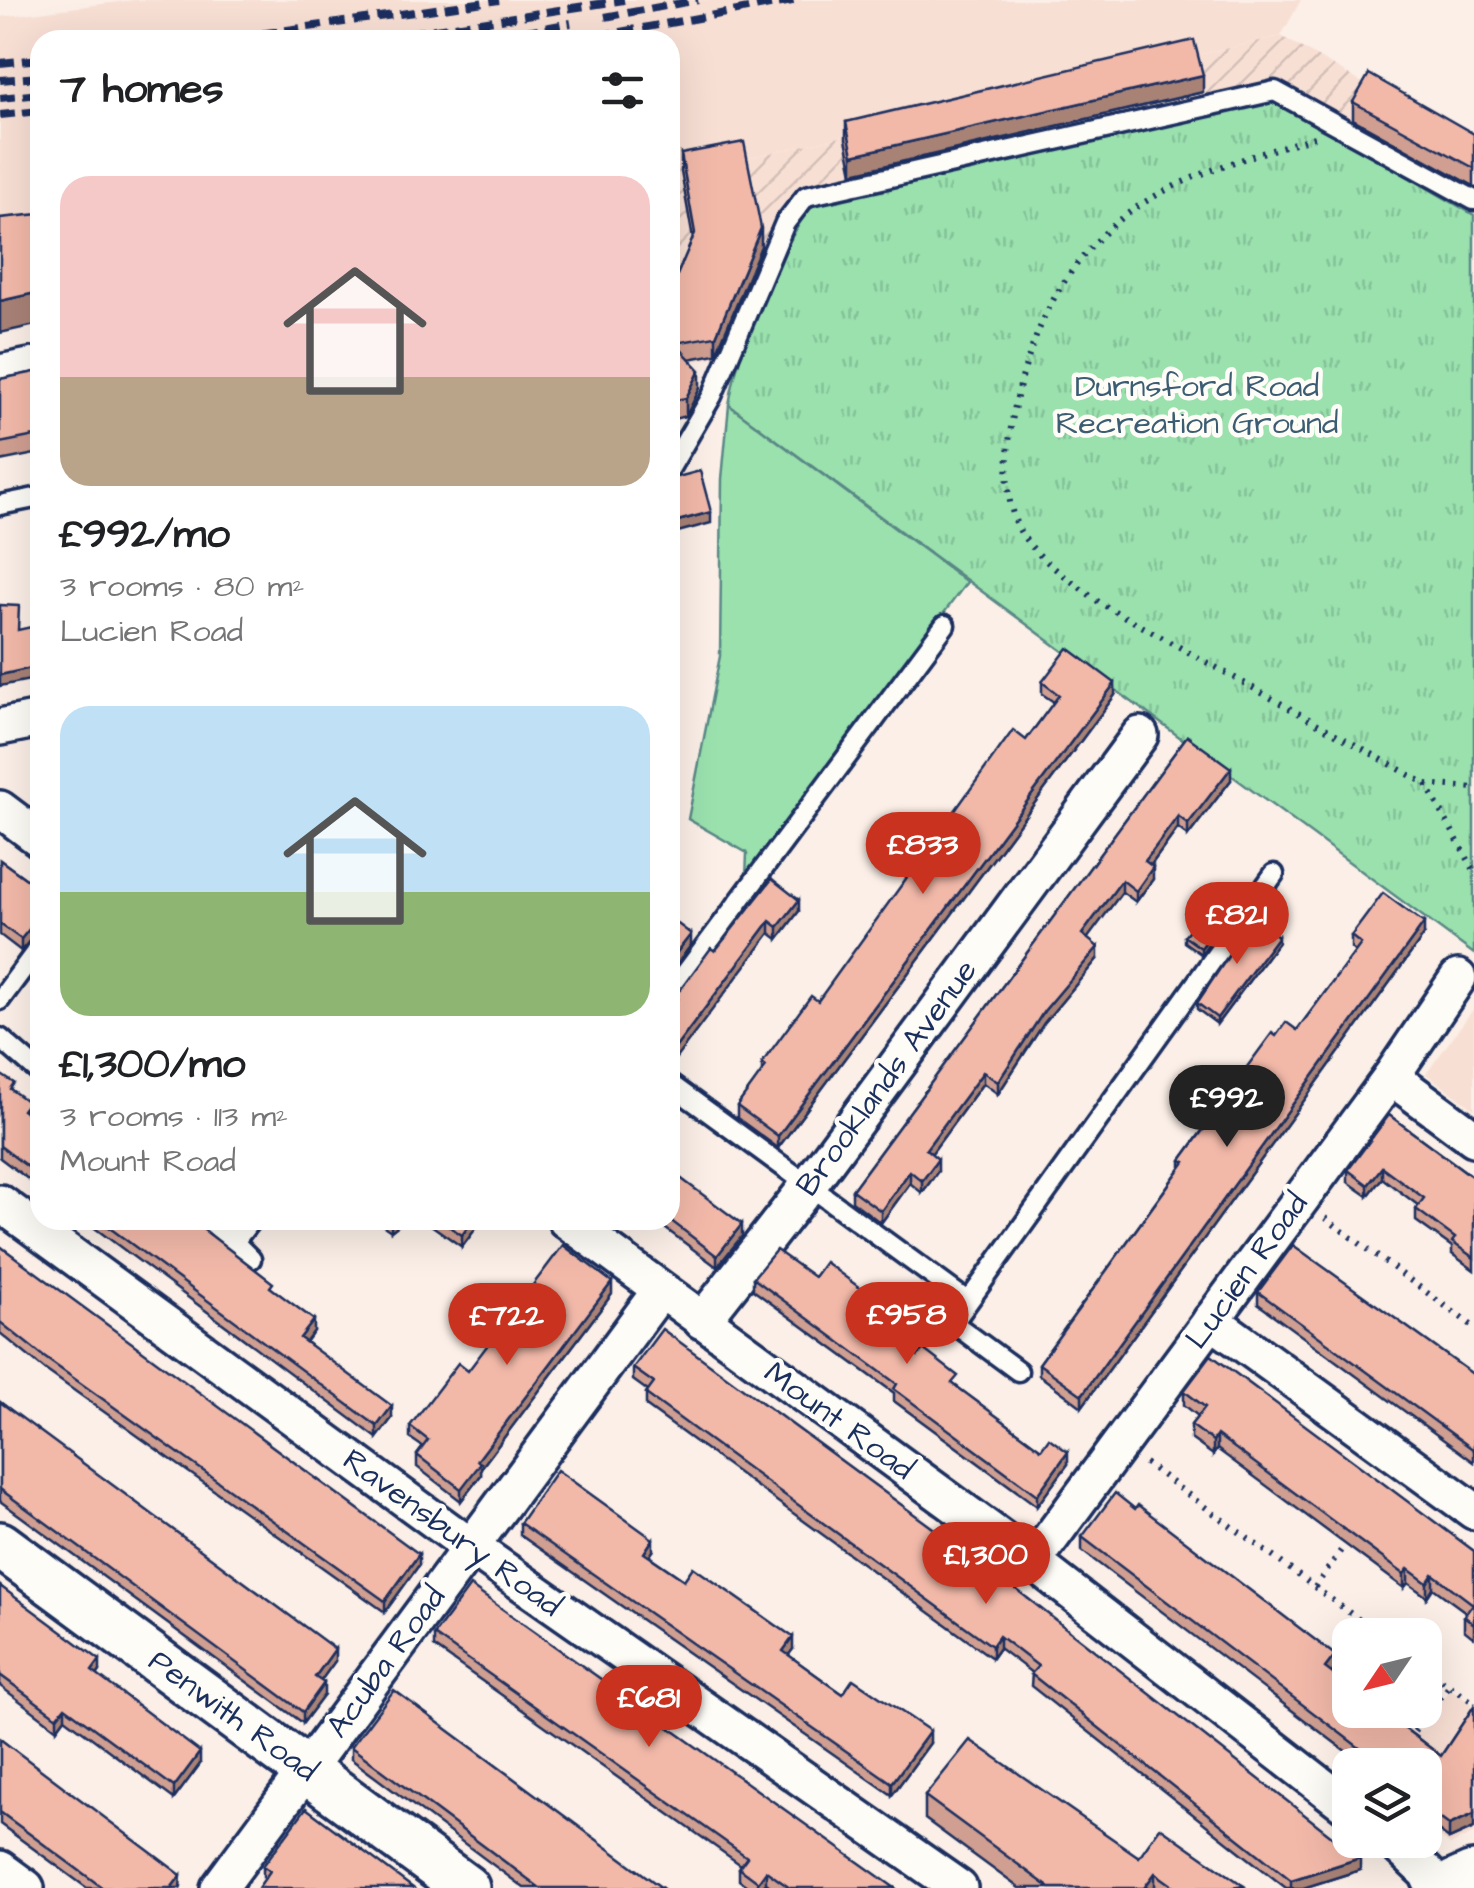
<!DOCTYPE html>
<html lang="en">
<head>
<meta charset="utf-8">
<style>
  :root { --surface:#fff; --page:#f6f6f6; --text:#202124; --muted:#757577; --accent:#c8321e }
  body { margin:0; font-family:"Architects Daughter",sans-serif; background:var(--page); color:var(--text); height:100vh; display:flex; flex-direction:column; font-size:38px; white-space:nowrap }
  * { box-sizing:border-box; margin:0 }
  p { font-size:32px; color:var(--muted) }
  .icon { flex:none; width:55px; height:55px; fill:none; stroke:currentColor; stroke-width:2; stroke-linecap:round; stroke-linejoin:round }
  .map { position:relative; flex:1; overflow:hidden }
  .drawer { position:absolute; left:30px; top:30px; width:650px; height:1200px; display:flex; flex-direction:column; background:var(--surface); border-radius:30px; box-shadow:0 10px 40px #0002 }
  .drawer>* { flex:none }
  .needle { width:65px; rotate:235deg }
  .fabs { position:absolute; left:1332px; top:1618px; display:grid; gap:20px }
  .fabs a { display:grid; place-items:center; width:110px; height:110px; border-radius:20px; background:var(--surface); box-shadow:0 10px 40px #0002; font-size:50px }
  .price { position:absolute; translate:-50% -85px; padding:0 22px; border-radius:35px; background:var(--accent); color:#fff; font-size:32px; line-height:65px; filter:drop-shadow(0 2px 5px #0008) }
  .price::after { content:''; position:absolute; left:50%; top:60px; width:30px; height:22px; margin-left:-15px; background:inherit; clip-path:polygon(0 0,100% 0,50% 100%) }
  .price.selected { background:#222; color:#fff }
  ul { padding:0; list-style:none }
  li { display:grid; align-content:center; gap:20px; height:530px; padding:0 30px }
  li span { display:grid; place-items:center; height:310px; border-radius:30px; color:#555 }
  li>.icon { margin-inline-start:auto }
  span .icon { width:180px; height:180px; fill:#fffc; stroke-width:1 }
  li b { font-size:42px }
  h2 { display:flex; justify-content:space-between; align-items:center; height:120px; padding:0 30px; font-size:42px }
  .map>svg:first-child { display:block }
  .built { fill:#f8dfd4 }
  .industrial { fill:url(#industrial-furrows) }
  .grass { fill:url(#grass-tufts); stroke:#5a8886; stroke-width:2.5 }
  .garden { fill:#9ae1ae; stroke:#5a8886; stroke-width:2.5 }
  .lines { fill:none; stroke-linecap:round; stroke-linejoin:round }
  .service-casing { stroke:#1b2f5e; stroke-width:25 }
  .minor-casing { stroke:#1b2f5e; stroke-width:42 }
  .tertiary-casing { stroke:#1b2f5e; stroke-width:52 }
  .primary-casing { stroke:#1b2f5e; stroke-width:62 }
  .path { stroke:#1b2f5e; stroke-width:6; stroke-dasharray:2.5 8; stroke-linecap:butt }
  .service { stroke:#fdfcf7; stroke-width:18 }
  .minor { stroke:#fdfcf7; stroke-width:35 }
  .tertiary { stroke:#fdfcf7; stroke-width:45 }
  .primary { stroke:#fdfcf7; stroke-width:55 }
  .rail { stroke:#1b2f5e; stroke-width:8; stroke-dasharray:15 8; stroke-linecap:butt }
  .wall { fill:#d09f91; stroke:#1b2f5e; stroke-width:2.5 }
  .shaded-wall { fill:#a98276; stroke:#1b2f5e; stroke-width:2.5 }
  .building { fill:#f2b9a9; stroke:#1b2f5e; stroke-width:2.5 }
  .labels { text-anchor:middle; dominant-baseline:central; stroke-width:9; stroke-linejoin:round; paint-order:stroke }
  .park-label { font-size:32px; fill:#3b5c72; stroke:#fdfcf7 }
  .street-label { font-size:32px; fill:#1b2f5e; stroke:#fdfcf7 }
</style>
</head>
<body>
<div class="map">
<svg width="1474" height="1888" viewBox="0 0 1474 1888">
  <defs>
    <pattern id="industrial-furrows" width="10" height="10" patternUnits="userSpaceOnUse" patternTransform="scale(2.5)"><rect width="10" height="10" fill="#f8dfd4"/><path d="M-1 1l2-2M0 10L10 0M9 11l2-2" fill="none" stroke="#d4c0b8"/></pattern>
    <pattern id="grass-tufts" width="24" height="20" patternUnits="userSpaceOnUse" patternTransform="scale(2.5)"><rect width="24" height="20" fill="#9ae1ae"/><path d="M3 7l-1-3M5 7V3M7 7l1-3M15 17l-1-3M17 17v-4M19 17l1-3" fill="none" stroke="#84c198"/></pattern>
  </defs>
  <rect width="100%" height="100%" fill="#fbefe7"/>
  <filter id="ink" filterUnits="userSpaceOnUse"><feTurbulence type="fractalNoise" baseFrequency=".01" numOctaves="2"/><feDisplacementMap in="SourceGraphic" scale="20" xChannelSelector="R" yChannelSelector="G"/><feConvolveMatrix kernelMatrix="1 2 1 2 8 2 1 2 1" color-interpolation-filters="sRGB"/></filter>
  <g filter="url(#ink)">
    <g class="built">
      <polygon points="134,0 1301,0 1281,36 748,158 670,172 670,40 40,40 40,242 0,247 0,17"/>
      <polygon points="1474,1008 1474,1109 1426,1074"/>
      <polygon points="1451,1689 1474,1706 1474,1833 1450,1845 1425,1826 1425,1765 1393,1765"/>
    </g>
    <polygon class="industrial" points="1281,36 1474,147 1474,215 1273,99 735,367 732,383 714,364 716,357 670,365 670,172 748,158"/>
    <path class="grass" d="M1273,99L1474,215V954L729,405C741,332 773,268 810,205Z"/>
    <polygon class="garden" points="729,405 967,582 746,879 747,853 688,819 720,656 722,479"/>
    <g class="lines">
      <defs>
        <g id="service">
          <polyline points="670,468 712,396 785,223 806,196 1275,91 1474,200"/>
          <polyline points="0,505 40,497"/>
          <polyline points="670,994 945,625"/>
          <polyline points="0,1000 40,946"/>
          <polyline points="0,1038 40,1073"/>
          <polyline points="670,1084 967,1301"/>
          <polyline points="209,1220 234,1242 251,1220"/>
          <polyline points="234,1242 251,1259"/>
          <polyline points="1018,1371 953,1323 1274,874"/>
        </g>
        <g id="minor">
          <polyline points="0,373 40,365"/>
          <polyline points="0,727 40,719"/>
          <polyline points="0,809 40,839"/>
          <polyline points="1391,1077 1474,1138"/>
          <polyline points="0,1203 471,1547 959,1888"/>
          <polyline points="566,1220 1033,1562 1350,1808"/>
          <polyline points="1211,1320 1474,1511"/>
          <polyline points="702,1321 808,1186 1140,735"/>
          <polyline points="1033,1562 1391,1077 1458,978"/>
          <polyline points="1392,1840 1427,1873 1434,1888"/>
          <polyline points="0,1869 26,1888"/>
          <polyline points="219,1888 660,1291"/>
        </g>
        <polyline id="tertiary" points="0,1545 466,1888"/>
        <polyline id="primary" points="1456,1888 1474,1880"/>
      </defs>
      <use href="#service" class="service-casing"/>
      <use href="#minor" class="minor-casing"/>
      <use href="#tertiary" class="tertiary-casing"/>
      <use href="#primary" class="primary-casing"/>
      <g class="path">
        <path d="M1314,137C1259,154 1200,170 1150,199C1113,220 1081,254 1059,290C1025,345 990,464 1017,525C1029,554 1076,584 1100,603L1426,784L1474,788"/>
        <polyline points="1426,784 1474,870"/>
        <polyline points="1325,1218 1474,1327"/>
        <polyline points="1145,1463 1380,1635"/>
        <polyline points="1315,1587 1349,1539"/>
        <polyline points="1425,1668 1474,1703"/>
        <polyline points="1408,1740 1449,1686"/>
      </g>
      <use href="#service" class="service"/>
      <use href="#minor" class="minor"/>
      <use href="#tertiary" class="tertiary"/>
      <use href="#primary" class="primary"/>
      <g class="rail">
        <polyline points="605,17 698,0"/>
        <polyline points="217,40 499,0"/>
        <polyline points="364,40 624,0"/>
        <polyline points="478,40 571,23"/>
        <polyline points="575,40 798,0"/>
        <polyline points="0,63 40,59"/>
        <polyline points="0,80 40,77"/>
        <polyline points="0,98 40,94"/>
        <polyline points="0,115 40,111"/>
      </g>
    </g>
    <g class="wall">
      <polygon points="1203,92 853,173 846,139 846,122"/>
      <polygon points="1353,102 1474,134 1474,186 1353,119"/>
      <polygon points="681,154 761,246 716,354 689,359 700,388 686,416 670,420 670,280 675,280 693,239 681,172"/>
      <polygon points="40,371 40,453 0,461 0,379"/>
      <polygon points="670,619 678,653 678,665 670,661"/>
      <polygon points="1042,682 1115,695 778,1148 737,1118 737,1106 762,1073 762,1063 818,1001 1026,740 1054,702 1042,694"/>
      <polygon points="1187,736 1231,780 1188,836 1178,828 1151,865 1153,879 1136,902 1122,892 1087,938 1098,958 1044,1023 998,1094 983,1083 931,1154 938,1171 922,1193 910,1183 881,1223 852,1201 852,1190"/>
      <polygon points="40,762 40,786 34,781 34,770"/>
      <polygon points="0,860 40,889 40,936 34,935 21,951 0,935"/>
      <polygon points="772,879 799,911 778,939 770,933 671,1006 671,994 680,990 715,951"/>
      <polygon points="1229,916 1201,954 1184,942 1184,936"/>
      <polygon points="1424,935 1082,1407 1039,1375 1039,1364 1181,1167 1181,1160 1217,1110 1216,1098 1238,1079 1276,1036 1297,1030 1355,952 1351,948 1351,936"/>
      <polygon points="1278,942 1217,1024 1197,1009 1197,1003"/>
      <polygon points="0,1074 28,1114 40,1124 40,1188 0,1158"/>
      <polygon points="1389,1115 1474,1178 1474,1270 1452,1254 1452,1247 1416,1221 1416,1209 1419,1206 1382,1178 1368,1196 1348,1182 1348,1170"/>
      <polygon points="670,1153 679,1172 677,1175 742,1236 717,1267 654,1220 670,1220"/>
      <polygon points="84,1220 191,1220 273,1290 314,1331 306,1342 392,1418 377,1438"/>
      <polygon points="375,1220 405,1220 391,1231"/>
      <polygon points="424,1220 482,1220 462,1247"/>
      <polygon points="0,1246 419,1565 385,1612 44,1369 0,1333"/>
      <polygon points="814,1277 891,1323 885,1331 958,1388 1041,1449 1068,1464 1037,1506 894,1401 894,1393 753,1290 753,1278"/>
      <polygon points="1258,1292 1474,1375 1474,1462 1258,1304"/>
      <polygon points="612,1294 481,1468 481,1475 461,1501 417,1467 417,1455 423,1447 410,1438 410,1426 468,1371"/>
      <polygon points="633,1368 1360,1870 1303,1888 1286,1888 1031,1686 1032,1673 999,1648 992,1658 646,1406 646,1394 648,1391 633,1380"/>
      <polygon points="1184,1391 1474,1551 1474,1638 1464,1630 1464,1616 1467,1613 1433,1588 1427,1597 1408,1583 1404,1588 1217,1449 1213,1455 1191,1439 1191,1425 1198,1416 1184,1405"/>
      <polygon points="0,1402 335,1661 320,1681 324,1695 303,1723 0,1501"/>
      <polygon points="520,1523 653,1551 649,1556 684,1580 793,1649 788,1655 843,1694 930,1743 892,1795 520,1535"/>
      <polygon points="1082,1537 1335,1669 1332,1673 1441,1756 1474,1706 1474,1828 1449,1839 1425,1821 1425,1765 1364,1765 1082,1551"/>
      <polygon points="0,1586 100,1671 97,1675 200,1764 174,1799 65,1718 57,1729 0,1686"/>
      <polygon points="434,1635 895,1888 773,1888 766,1883 762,1888 750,1888 739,1880 739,1868 741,1865 434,1647"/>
      <polygon points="0,1739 181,1886 180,1888 87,1888 0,1824"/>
      <polygon points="351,1747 662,1888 524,1888 351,1759"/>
      <polygon points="925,1796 1244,1886 1244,1888 1019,1888 925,1819"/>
      <polygon points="263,1866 413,1888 265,1879 263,1877"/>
    </g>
    <g class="shaded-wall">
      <polygon points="1203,75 1203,92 853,173 853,155"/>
      <polygon points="761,228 761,246 716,354 716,336"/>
      <polygon points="40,292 40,324 0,333 0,301"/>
      <polygon points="700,370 700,388 686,416 686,398"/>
      <polygon points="711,512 711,523 670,534 670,523"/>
      <polygon points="674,603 674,615 670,615 670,604"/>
      <polygon points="40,666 40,678 0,686 0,675"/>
      <polygon points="1115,683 1115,695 778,1148 778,1136"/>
      <polygon points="677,700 677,712 670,713 670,702"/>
      <polygon points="1231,768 1231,780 1188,836 1188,824"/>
      <polygon points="1178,816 1178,828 1145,873 1145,861"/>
      <polygon points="1153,867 1153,879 1136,902 1136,891"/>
      <polygon points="1122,880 1122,892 1082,946 1082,934"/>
      <polygon points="799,900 799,911 778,939 778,927"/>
      <polygon points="1229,910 1229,916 1201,954 1201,948"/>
      <polygon points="770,921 770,933 670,1066 670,1055"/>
      <polygon points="34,923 34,935 21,951 21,939"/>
      <polygon points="1424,923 1424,935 1082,1407 1082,1395"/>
      <polygon points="691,934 691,945 670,973 670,961"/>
      <polygon points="1278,936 1278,942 1217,1024 1217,1018"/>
      <polygon points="1098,947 1098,958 1044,1023 998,1094 998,1082 1044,1011"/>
      <polygon points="983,1072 983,1083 926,1161 926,1149"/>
      <polygon points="938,1159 938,1171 922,1193 922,1181"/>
      <polygon points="679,1160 679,1172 671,1183 671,1171"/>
      <polygon points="1382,1167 1382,1178 1368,1196 1368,1185"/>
      <polygon points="910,1171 910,1183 881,1223 881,1211"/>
      <polygon points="391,1220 405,1220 391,1231"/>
      <polygon points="473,1220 482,1220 462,1247 462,1235"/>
      <polygon points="742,1224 742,1236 717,1267 717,1256"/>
      <polygon points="612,1282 612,1294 481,1468 481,1475 461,1501 461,1489 477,1461"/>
      <polygon points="891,1311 891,1323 880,1339 880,1327"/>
      <polygon points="314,1320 314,1331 300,1350 300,1338"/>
      <polygon points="392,1406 392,1418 377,1438 377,1426"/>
      <polygon points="1217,1435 1217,1449 1213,1455 1213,1441"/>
      <polygon points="1068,1452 1068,1464 1037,1506 1037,1495"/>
      <polygon points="653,1539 653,1551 644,1564 644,1553"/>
      <polygon points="419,1554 419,1565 385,1612 385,1601"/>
      <polygon points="1408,1569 1408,1583 1404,1588 1404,1574"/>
      <polygon points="1433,1574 1433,1588 1427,1597 1427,1583"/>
      <polygon points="999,1636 999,1648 992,1658 992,1646"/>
      <polygon points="793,1637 793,1649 783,1663 783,1651"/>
      <polygon points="335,1649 335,1661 315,1689 315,1677"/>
      <polygon points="1335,1655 1335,1669 1325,1682 1325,1668"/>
      <polygon points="100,1660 100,1671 92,1683 92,1671"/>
      <polygon points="324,1683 324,1695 303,1723 303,1712"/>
      <polygon points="65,1707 65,1718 57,1729 57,1717"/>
      <polygon points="930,1731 930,1743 892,1795 892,1783"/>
      <polygon points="200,1752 200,1764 174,1799 174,1787"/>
      <polygon points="1474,1814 1474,1828 1449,1839 1449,1825"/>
      <polygon points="1360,1858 1360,1870 1303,1888 1291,1888 1291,1880"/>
      <polygon points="766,1871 766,1883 762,1888 758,1888 758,1882"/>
      <polygon points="1155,1873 1155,1888 1144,1888"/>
      <polygon points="181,1875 180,1888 171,1888"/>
    </g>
    <g class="building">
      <polygon points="1194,40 1203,75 853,155 846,122"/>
      <polygon points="1369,74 1474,134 1474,168 1353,102"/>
      <polygon points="744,142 761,228 716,336 675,343 700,370 686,398 670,401 670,280 675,280 695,233 681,154"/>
      <polygon points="40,214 40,292 0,301 0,218"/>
      <polygon points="40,371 40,435 0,443 0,379"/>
      <polygon points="700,471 711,512 670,523 670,479"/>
      <polygon points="670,586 674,603 670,604"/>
      <polygon points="0,605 19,606 18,630 40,625 40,666 0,675"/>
      <polygon points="670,619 678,653 670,649"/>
      <polygon points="1068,648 1115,683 778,1136 737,1106 766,1066 762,1063 811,996 818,1001 1013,730 1026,740 1059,695 1042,682"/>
      <polygon points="670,667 677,700 670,702"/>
      <polygon points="1187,736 1231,768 1188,824 1178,816 1145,861 1153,867 1136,891 1122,880 1082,934 1098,947 1044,1011 998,1082 983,1072 926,1149 938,1159 922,1181 910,1171 881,1211 852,1190"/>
      <polygon points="40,762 40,774 34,770"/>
      <polygon points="0,860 40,889 40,924 34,923 21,939 0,924"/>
      <polygon points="772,879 799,900 778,927 770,921 670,1055 670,1010 677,999 671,994 680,990 711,948 715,951"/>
      <polygon points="1383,893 1424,923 1082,1395 1039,1364 1185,1162 1181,1160 1223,1103 1216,1098 1233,1075 1238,1079 1272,1033 1276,1036 1286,1022 1297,1030 1361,944 1351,936"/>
      <polygon points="1213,899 1229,910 1201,948 1184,936"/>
      <polygon points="670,918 691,934 670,961"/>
      <polygon points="1254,918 1278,936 1217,1018 1197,1003"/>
      <polygon points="0,1074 14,1083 10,1089 28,1102 22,1110 40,1124 40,1176 0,1146"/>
      <polygon points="1389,1115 1474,1178 1474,1258 1452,1242 1455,1238 1416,1209 1424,1198 1382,1167 1368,1185 1348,1170"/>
      <polygon points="670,1153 679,1160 671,1171 742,1224 717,1256 670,1220"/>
      <polygon points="99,1220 191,1220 273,1283 270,1287 314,1320 300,1338 392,1406 377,1426"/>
      <polygon points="440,1220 473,1220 462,1235"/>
      <polygon points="563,1245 612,1282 477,1461 481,1463 461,1489 417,1455 428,1440 410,1426 458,1363 468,1371"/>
      <polygon points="1293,1245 1474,1375 1474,1450 1258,1292"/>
      <polygon points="0,1246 419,1554 385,1601 44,1357 0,1322"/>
      <polygon points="776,1250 814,1277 825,1262 891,1311 880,1327 918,1356 923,1349 958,1376 952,1383 1041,1449 1049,1438 1068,1452 1037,1495 894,1389 897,1384 753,1278"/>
      <polygon points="662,1329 1012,1586 1360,1858 1291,1880 1031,1674 1038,1666 999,1636 992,1646 646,1394 654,1383 633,1368"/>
      <polygon points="1211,1355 1474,1551 1474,1624 1464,1616 1473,1604 1433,1574 1427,1583 1408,1569 1404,1574 1217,1435 1213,1441 1191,1425 1205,1407 1184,1391"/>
      <polygon points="0,1402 335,1649 315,1677 324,1683 303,1712 0,1489"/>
      <polygon points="557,1470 653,1539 644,1553 684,1580 693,1567 793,1637 783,1651 823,1680 843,1694 853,1679 930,1731 892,1783 520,1523"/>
      <polygon points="1115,1493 1135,1509 1138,1505 1335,1655 1325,1668 1350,1687 1350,1710 1380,1710 1441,1756 1474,1706 1474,1814 1449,1825 1425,1807 1425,1765 1382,1765 1082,1537"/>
      <polygon points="0,1586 100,1660 92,1671 200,1752 174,1787 65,1707 57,1717 0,1675"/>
      <polygon points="470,1586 895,1888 790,1888 766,1871 758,1882 739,1868 747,1857 434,1635"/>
      <polygon points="394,1690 662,1888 540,1888 351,1747"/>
      <polygon points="0,1739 181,1875 171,1888 103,1888 0,1812"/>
      <polygon points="970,1740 1139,1857 1160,1827 1244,1886 1231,1888 1176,1888 1155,1873 1144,1888 1050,1888 925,1796"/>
      <polygon points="306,1808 413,1888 258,1888 270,1871 263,1866"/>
    </g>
  </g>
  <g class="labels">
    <g class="park-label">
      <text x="1197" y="386">Durnsford Road<tspan x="1197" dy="37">Recreation Ground</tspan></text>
    </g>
    <g class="street-label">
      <text transform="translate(887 1078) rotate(-54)">Brooklands Avenue</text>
      <text transform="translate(1247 1271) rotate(-54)">Lucien Road</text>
      <text transform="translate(839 1421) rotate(36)">Mount Road</text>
      <text transform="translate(452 1533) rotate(36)">Ravensbury Road</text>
      <text transform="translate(386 1662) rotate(-54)">Acuba Road</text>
      <text transform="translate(233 1716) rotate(36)">Penwith Road</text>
    </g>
  </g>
</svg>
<div class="fabs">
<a><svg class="needle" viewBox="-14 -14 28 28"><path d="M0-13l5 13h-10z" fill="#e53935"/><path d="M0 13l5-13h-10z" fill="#757577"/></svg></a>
<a><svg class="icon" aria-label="layers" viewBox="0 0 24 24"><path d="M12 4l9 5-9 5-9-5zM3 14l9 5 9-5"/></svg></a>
</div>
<b class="price" style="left:923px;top:897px">£833</b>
<b class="price" style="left:1237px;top:967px">£821</b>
<b class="price selected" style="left:1227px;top:1150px">£992</b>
<b class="price" style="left:907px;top:1367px">£958</b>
<b class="price" style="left:507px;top:1368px">£722</b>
<b class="price" style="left:986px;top:1607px">£1,300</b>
<b class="price" style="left:649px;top:1750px">£681</b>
<section class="drawer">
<h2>7 homes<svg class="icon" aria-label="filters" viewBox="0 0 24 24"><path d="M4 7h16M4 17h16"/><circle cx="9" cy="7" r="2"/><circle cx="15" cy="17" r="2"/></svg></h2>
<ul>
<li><span style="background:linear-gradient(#f6c9c9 65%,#b9a48a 0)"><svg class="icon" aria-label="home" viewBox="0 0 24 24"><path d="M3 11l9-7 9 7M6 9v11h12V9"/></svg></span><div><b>£992/mo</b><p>3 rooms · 80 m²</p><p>Lucien Road</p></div></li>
<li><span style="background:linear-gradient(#bfe0f5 60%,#8fb573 0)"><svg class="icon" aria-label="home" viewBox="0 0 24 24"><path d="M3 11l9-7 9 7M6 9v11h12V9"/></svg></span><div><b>£1,300/mo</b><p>3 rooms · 113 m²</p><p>Mount Road</p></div></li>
</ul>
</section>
</div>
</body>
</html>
